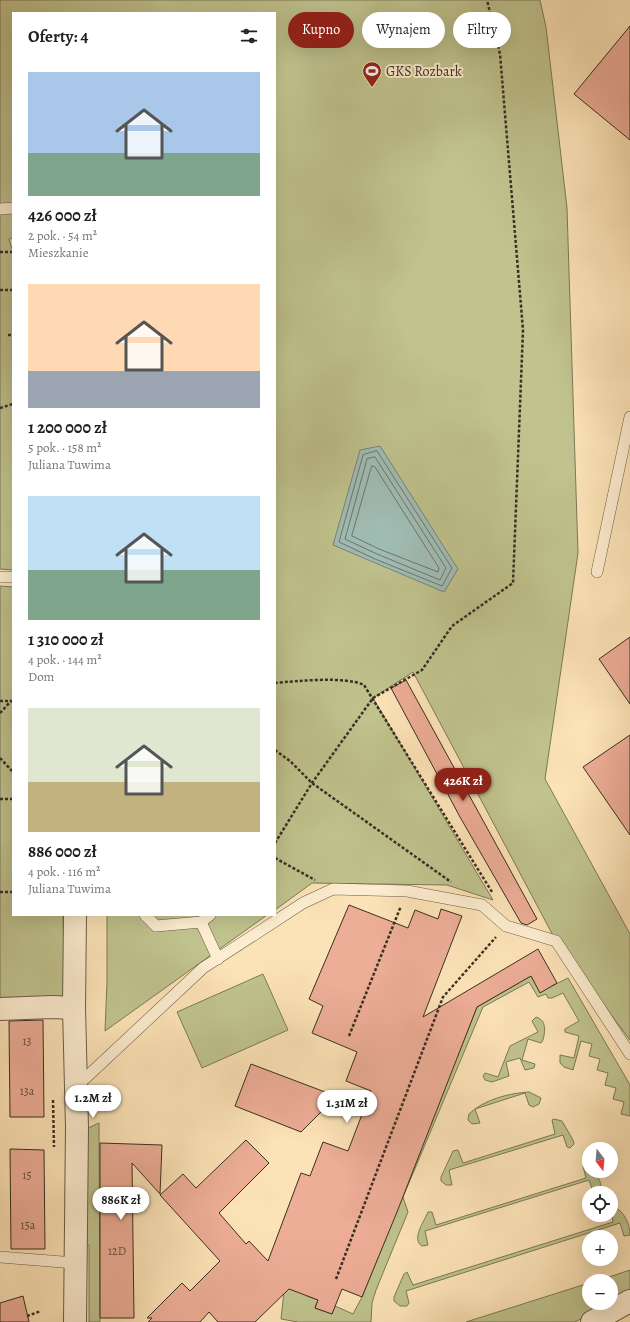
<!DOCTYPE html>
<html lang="pl">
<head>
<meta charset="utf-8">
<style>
  :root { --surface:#fff; --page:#f2f2f2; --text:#202124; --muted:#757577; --accent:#8f2418 }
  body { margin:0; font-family:Alegreya,serif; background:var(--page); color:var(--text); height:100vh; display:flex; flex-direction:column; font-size:15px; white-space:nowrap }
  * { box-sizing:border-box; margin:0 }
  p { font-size:13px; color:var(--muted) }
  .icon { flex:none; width:22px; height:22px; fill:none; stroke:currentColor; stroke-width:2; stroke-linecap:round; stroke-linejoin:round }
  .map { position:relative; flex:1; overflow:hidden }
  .sheet { position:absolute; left:12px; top:12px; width:264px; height:904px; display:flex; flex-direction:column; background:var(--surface); border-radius:0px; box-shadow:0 4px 16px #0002 }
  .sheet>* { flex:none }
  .top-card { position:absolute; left:288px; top:12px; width:282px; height:36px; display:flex; gap:8px }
  .needle { width:26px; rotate:164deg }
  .buttons { position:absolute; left:582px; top:1142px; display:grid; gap:8px }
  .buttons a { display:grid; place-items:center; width:36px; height:36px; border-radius:50%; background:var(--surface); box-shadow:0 4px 16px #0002; font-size:20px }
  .price { position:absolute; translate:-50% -34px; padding:0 9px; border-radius:14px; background:#fff; color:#222; font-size:13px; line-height:26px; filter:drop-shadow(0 1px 2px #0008) }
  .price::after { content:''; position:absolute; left:50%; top:24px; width:12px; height:9px; margin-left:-6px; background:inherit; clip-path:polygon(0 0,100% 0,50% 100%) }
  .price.active { background:var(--accent); color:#fff }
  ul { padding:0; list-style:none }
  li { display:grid; align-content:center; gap:8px; height:212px; padding:0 16px }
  li span { display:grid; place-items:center; height:124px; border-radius:0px; color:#555 }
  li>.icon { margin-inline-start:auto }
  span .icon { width:72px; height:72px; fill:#fffc; stroke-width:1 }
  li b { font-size:17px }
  h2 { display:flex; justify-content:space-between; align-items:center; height:48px; padding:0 16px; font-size:17px }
  .chip { padding:0 14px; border-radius:18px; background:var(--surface); box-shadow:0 4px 16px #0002; font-size:14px; line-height:36px }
  .chip.active { background:var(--accent); color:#fff }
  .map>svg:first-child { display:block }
  .green { fill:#c0c38e; stroke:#7c7958 }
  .water { fill:#a0bdb5; stroke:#77847b }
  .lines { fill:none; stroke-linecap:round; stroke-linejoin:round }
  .shore { stroke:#6c766c; stroke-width:1 }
  .building { fill:#edad97; stroke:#392f23 }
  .lane-casing { stroke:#6a5c48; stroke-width:12 }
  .street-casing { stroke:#6a5c48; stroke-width:24 }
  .path { stroke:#392f23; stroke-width:2.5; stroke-dasharray:3 2; stroke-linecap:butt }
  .lane { stroke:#fdedd0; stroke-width:11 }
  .street { stroke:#fdedd0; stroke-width:22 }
  .labels { text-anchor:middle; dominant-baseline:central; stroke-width:4; stroke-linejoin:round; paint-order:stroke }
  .number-label { font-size:12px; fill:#664e40 }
  .poi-label { font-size:14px; fill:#392f23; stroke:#fdedd0; text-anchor:start }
</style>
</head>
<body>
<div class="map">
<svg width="630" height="1322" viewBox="0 0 630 1322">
  <rect width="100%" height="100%" fill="#fce3b7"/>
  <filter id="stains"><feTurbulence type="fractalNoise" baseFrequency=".005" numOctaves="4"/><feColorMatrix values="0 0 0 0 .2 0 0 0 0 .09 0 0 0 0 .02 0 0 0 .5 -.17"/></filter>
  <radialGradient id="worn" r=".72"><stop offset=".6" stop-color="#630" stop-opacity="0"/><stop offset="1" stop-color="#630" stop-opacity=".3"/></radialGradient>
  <g class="green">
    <polygon points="0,0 540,0 546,27 567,208 578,553 545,779 630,934 630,1040 556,941 413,672 373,698 493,900 447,885 312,883 275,910 275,13 13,13 13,238 9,239 13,252 13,570 0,569"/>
    <polygon points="0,586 13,587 13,915 63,915 65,995 56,1001 0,1003"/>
    <polygon points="107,915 267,915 105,1031 107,981"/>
    <polygon points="263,974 288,1030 202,1068 177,1012"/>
    <polygon points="531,976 540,992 568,978 630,1085 630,1116 621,1114 624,1102 613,1099 616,1088 605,1085 608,1073 597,1070 600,1059 589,1056 592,1044 581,1041 573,1070 564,1067 560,1063 560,1055 574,1058 579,1036 565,1032 565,1029 579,1021 563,993 552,998 548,998 546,994 538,997 529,982 483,1007 403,1197 408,1212 376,1290 372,1303 371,1322 298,1322 281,1319 284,1291 291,1274 312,1283 307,1296 318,1300 315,1308 332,1314 335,1306 353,1314 362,1297 477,1007"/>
    <path d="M536,1017C547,1020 545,1032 543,1040L541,1043L528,1039L522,1060L535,1064L534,1068L525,1070L520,1058L506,1062L509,1076L492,1082L485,1080L483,1076L485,1073L498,1077L510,1046L538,1032L532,1021Z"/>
    <path d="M529,1092L541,1098L539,1104L533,1107L529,1105L525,1093L475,1109L480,1123L472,1124L468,1120L469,1114C483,1100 509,1093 529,1092Z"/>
    <polygon points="554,1119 562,1121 573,1140 574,1144 570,1148 567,1147 563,1135 449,1170 452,1185 446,1185 441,1181 441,1177 453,1151 458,1150 463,1163 555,1134 552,1120"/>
    <polygon points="99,1123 100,1322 89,1322 89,1245 82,1241 88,1128"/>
    <path d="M585,1163H588L589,1171H593C598,1178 606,1186 596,1193L593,1191L589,1180L425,1231L428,1245L422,1246C411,1239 424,1222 428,1212H432L436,1225L586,1178L583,1166Z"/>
    <path d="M614,1207C624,1211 630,1224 630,1235L624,1236L620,1223L406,1291L409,1303L407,1306H400L394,1301V1297L404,1274L407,1272L413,1285L613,1222L611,1209Z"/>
    <polygon points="630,1270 630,1292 611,1302 611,1281 597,1281"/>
    <polygon points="589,1283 589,1303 610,1303 575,1322 466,1322"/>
  </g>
  <polygon class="water" points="380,446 458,569 444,592 333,545 360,450"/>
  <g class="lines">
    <g class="shore">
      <polygon points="377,451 452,568 442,586 375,559 339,542 363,455"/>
      <polygon points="375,457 446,568 440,580 377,554 345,539 367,459"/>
      <polygon points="372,466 375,467 439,568 438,572 379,549 352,536"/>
    </g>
  </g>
  <g class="building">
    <polygon points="630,26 630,140 574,94"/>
    <polygon points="630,637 630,704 599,659"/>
    <polygon points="406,680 537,919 527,925 521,923 460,817 391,688"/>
    <polygon points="630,735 630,835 583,767"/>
    <polygon points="349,905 408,928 415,910 438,919 441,909 462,916 423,1017 538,949 557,983 540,993 531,976 477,1007 397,1212 362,1297 342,1289 332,1314 315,1308 318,1300 289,1289 255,1322 218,1322 209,1312 200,1322 148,1322 152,1318 147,1318 182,1283 190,1291 220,1261 160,1195 183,1174 196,1188 246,1140 269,1163 219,1213 246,1244 249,1241 268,1261 301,1173 310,1176 323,1142 348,1151 371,1091 346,1081 357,1052 312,1033 323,1006 309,999"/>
    <polygon points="43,1020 44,1117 10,1117 9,1021"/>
    <polygon points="251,1064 333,1095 329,1104 301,1132 235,1106"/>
    <polygon points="100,1143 162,1145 160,1194 132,1163 134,1318 100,1318"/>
    <polygon points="10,1149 44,1150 45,1249 11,1249"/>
    <polygon points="23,1296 29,1322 0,1322 0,1303"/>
  </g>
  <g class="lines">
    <defs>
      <g id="lane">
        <polyline points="0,209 13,208"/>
        <polyline points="597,572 630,417"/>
        <polyline points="0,577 13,577"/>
        <polyline points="145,915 156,926 201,922 210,915"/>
        <polyline points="201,922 218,959"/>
        <polyline points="77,1086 203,968 303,903 333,889 407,891 482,905 506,926 556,941 630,1054"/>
        <polyline points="0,1257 75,1263"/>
      </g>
      <g id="street">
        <polyline points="0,1009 52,1007 74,1008"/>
        <polyline points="75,1322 77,1127 74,1008 75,915"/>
        <polyline points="592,1322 630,1301"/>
      </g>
    </defs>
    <use href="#lane" class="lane-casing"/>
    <use href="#street" class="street-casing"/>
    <g class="path">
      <polyline points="0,252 13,252"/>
      <polyline points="0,290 13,290"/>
      <polyline points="8,335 13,335"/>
      <polyline points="0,408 13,404"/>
      <path d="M275,683C297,681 345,676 364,685L492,892"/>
      <polyline points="0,701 13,701"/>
      <polyline points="0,713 11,701"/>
      <polyline points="275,750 290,761 312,783 451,882"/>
      <polyline points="0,758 13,772"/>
      <polyline points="0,799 13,799"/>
      <polyline points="275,843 312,783 373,698 422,670 452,626 513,583 523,330 500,54 487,0"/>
      <polyline points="275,858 315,880"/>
      <polyline points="0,892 13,892"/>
      <polyline points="349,1036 401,906"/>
      <polyline points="53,1100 54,1147"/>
      <polyline points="336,1279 443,997 496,937"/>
      <polyline points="27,1316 41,1311"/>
    </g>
    <use href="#lane" class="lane"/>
    <use href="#street" class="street"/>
  </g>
  <defs>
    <symbol id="stadium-pin" viewBox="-11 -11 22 30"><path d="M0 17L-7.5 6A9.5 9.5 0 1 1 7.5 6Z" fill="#8f2418" stroke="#fdedd0"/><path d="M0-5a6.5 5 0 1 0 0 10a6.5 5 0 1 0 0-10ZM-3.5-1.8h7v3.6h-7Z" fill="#fff"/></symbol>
  </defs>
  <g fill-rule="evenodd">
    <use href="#stadium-pin" x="361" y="60" width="22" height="30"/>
  </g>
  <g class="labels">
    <g class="number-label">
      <text x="27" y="1041">13</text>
      <text x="27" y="1091">13a</text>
      <text x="27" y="1175">15</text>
      <text x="28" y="1225">15a</text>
      <text x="117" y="1251">12D</text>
    </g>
    <g class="poi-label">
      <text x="386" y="71">GKS Rozbark</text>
    </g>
  </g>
  <rect width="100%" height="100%" filter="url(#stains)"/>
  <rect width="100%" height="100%" fill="url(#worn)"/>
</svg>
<div class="buttons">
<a><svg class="needle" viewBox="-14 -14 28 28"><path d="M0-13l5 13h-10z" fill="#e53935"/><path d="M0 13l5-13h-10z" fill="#757577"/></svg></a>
<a><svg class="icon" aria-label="locate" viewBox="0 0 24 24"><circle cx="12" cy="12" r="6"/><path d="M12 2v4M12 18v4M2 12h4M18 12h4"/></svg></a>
<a>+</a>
<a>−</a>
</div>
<b class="price active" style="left:463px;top:802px">426K zł</b>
<b class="price" style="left:93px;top:1119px">1.2M zł</b>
<b class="price" style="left:347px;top:1124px">1.31M zł</b>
<b class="price" style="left:121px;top:1221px">886K zł</b>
<div class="top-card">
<a class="chip active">Kupno</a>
<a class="chip">Wynajem</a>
<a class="chip">Filtry</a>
</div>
<section class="sheet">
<h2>Oferty: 4<svg class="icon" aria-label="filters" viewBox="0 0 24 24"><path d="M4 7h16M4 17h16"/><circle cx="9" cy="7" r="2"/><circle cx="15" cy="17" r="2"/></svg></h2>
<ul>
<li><span style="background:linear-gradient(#a9c7e8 65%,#7fa58c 0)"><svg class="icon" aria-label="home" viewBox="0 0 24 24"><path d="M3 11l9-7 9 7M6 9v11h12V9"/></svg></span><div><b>426 000 zł</b><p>2 pok. · 54 m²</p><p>Mieszkanie</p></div></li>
<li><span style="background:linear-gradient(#ffd9b3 70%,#9aa5b1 0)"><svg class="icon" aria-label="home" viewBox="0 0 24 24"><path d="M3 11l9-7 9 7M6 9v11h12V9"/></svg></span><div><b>1 200 000 zł</b><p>5 pok. · 158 m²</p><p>Juliana Tuwima</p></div></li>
<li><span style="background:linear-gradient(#bfe0f5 60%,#7fa58c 0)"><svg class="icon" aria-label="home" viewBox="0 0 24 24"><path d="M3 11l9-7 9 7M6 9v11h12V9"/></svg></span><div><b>1 310 000 zł</b><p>4 pok. · 144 m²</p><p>Dom</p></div></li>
<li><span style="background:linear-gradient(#dfe7d0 60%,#c2b280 0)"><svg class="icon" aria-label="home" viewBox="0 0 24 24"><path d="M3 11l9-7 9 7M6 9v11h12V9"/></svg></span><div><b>886 000 zł</b><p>4 pok. · 116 m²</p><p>Juliana Tuwima</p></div></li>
</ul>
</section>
</div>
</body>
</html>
